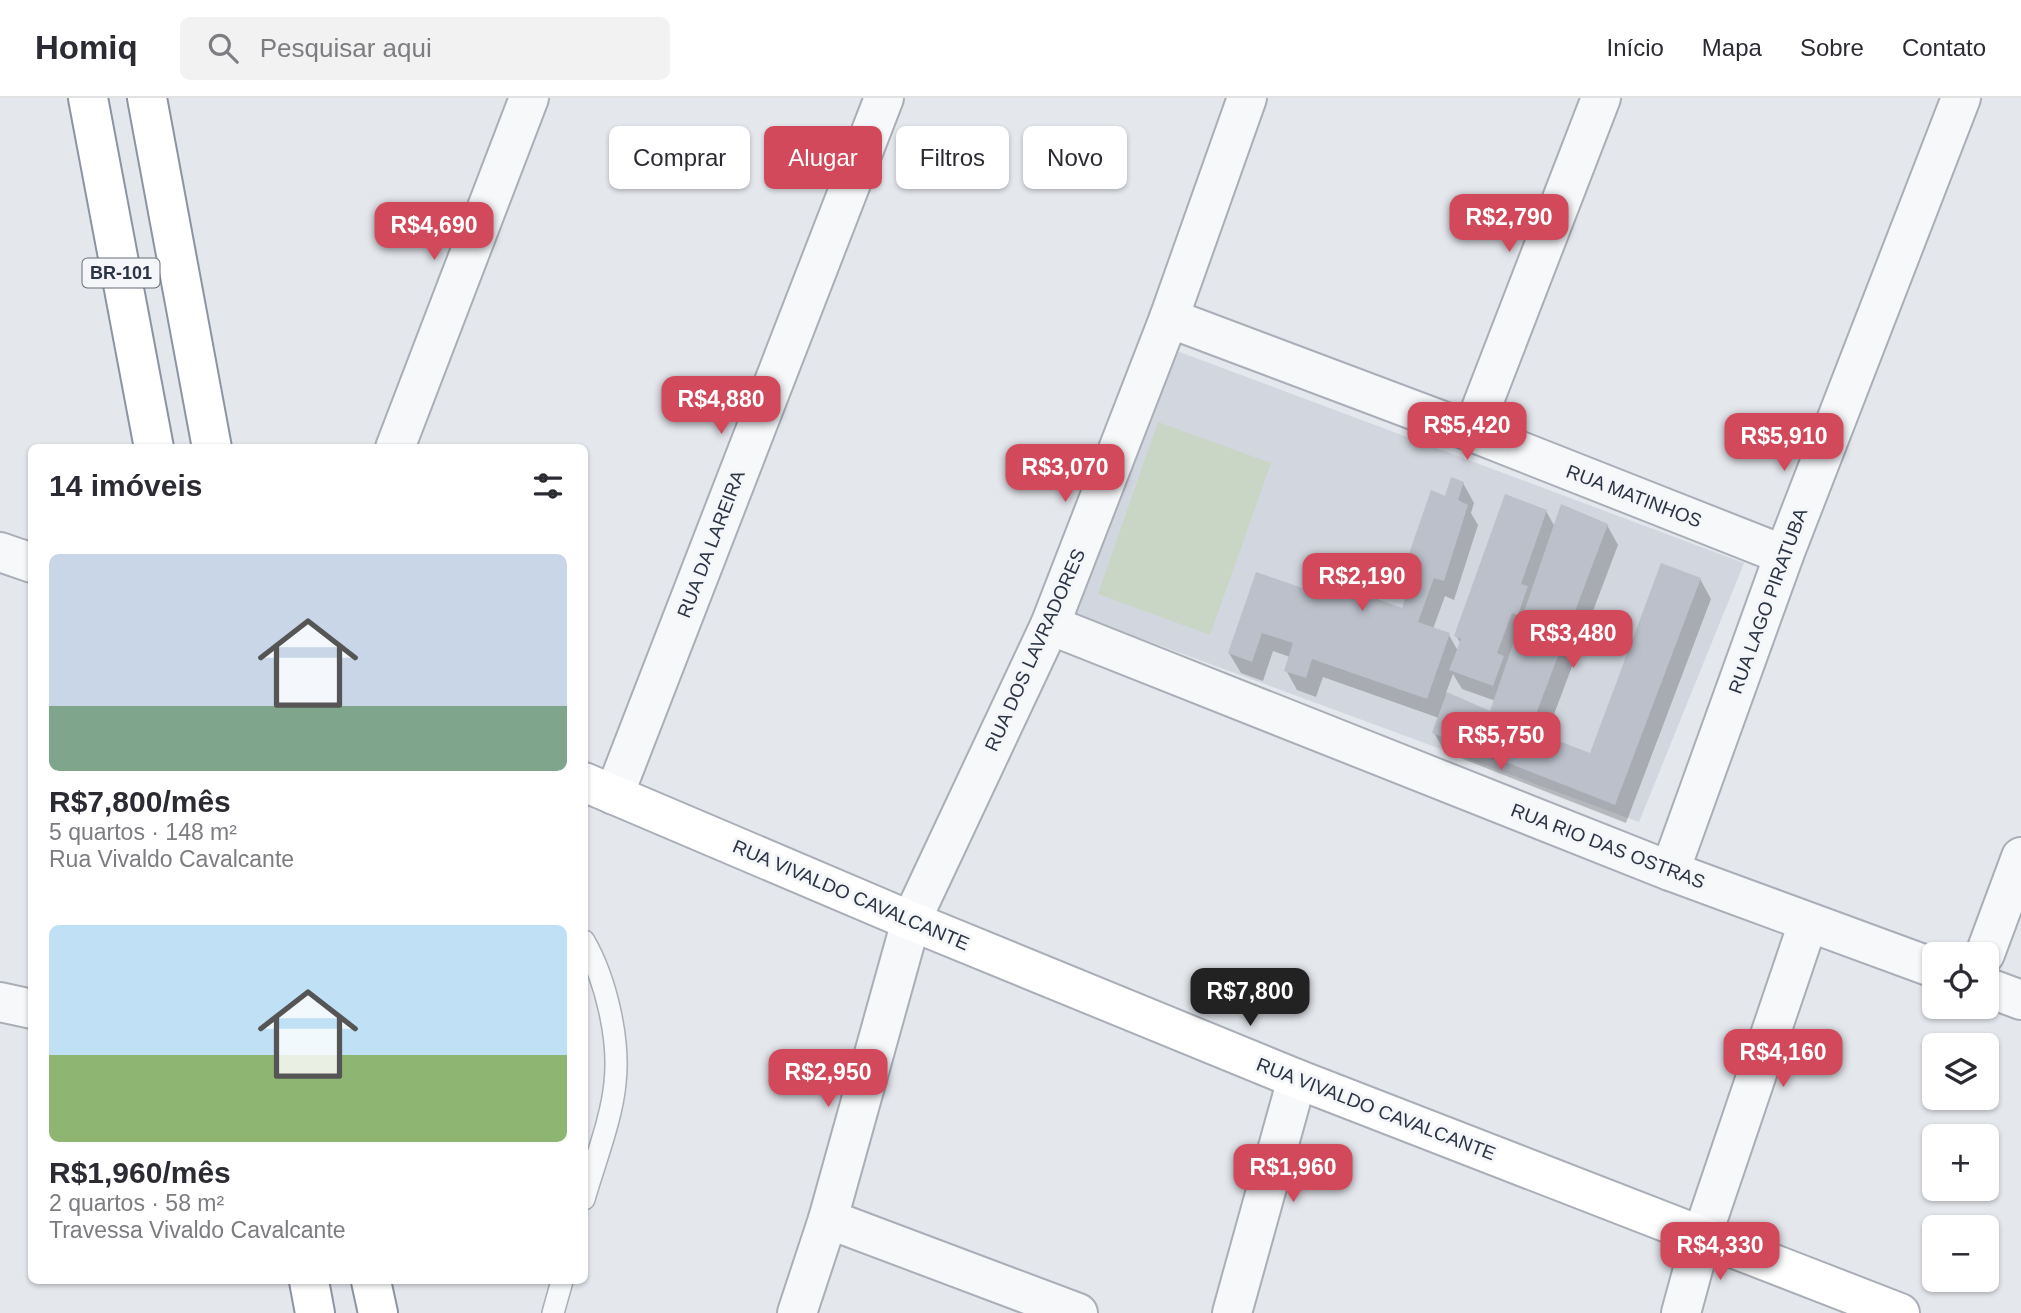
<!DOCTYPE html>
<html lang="pt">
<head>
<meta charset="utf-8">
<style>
  :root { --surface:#fff; --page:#f2f2f3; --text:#2b2b33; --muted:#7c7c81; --line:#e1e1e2; --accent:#d1495b }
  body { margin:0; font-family:Helvetica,sans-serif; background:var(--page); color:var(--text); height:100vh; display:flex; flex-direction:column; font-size:26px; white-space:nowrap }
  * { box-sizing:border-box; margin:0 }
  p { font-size:23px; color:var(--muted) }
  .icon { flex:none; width:38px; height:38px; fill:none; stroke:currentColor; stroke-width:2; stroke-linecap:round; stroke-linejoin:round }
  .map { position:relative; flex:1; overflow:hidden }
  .side { position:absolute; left:28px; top:346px; width:560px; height:840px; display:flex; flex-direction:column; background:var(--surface); border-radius:10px; box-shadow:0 2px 5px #0004 }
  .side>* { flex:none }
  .guide { position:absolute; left:609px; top:28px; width:665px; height:63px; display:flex; gap:14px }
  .controls { position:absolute; left:1922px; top:844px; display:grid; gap:14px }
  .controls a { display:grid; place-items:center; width:77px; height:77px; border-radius:10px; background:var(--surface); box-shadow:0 2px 5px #0004; font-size:35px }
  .price { position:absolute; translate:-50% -60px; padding:0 16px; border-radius:14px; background:var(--accent); color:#fff; font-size:23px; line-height:46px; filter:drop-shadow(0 2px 4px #0008) }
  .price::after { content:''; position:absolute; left:50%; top:42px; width:21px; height:16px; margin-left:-10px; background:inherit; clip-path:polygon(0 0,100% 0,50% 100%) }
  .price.selected { background:#222; color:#fff }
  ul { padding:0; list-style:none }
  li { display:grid; align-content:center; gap:14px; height:371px; padding:0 21px }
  li span { display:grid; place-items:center; height:217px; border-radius:10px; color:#555 }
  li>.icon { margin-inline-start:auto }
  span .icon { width:126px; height:126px; fill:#fffc; stroke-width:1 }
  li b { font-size:30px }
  h2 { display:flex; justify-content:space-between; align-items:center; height:84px; padding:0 21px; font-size:30px }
  .pill { padding:0 24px; border-radius:10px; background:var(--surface); box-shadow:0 2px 5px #0004; font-size:24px; line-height:63px }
  .pill.selected { background:var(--accent); color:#fff }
  header { display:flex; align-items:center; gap:42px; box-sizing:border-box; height:98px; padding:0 35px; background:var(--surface); border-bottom:2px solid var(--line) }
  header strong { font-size:33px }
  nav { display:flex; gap:38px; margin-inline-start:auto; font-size:24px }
  .search { width:490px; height:63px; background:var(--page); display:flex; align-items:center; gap:18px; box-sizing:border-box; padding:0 24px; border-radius:10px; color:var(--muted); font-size:26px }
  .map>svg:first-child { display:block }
  .built { fill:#d2d6de }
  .green { fill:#c9d6c5 }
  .shadow { fill:#0003; fill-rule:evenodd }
  .building { fill:#bbc0ca }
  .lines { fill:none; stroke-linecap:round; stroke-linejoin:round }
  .lane-casing { stroke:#a9aeb7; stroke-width:24 }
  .street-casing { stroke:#a9aeb7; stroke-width:42 }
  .secondary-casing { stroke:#a9aeb7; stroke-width:42 }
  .highway-casing { stroke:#8b94a3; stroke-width:42 }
  .lane { stroke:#f7f8fa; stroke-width:21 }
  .street { stroke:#f7f8fa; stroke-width:38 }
  .secondary { stroke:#fff; stroke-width:38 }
  .highway { stroke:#fff; stroke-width:38 }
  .labels { text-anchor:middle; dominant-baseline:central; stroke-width:6; stroke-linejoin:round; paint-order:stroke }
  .shield { fill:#f4f6f9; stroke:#676e7b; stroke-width:2 }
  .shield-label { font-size:18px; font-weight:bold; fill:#2b3445 }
  .street-label { font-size:19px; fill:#2b3445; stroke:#f4f6f9 }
</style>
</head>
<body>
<header>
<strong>Homiq</strong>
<div class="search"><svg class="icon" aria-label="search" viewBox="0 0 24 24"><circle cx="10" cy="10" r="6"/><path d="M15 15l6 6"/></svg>Pesquisar aqui</div>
<nav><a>Início</a><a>Mapa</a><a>Sobre</a><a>Contato</a></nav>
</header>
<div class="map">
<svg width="2021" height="1215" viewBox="0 0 2021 1215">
  <rect width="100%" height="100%" fill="#e4e7ec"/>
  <polygon class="built" points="1174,252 1744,465 1639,724 1069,514"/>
  <polygon class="green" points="1158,324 1271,365 1210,537 1098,496"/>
  <path class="shadow" d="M1463,385L1474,405L1471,415L1478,427L1454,502L1445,498L1433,531L1449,537L1458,553L1461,546L1456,538L1546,413L1555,429L1607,427L1618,447L1545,640L1591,658L1700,481L1711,501L1626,725L1445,654L1434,635L1439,620L1323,579L1316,599L1297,592L1286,572L1290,559L1273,553L1263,583L1241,575L1229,555L1318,498L1403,512L1409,495L1402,482L1446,400ZM1453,576L1462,591L1496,603L1491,616L1446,595Z"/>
  <g class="building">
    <polygon points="1451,379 1464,384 1458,402 1468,407 1444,483 1434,480 1418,524 1450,535 1427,601 1312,561 1306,580 1284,573 1293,545 1262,535 1252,564 1228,555 1256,474 1317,495 1322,481 1402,510 1410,486 1400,482 1431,392 1445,398"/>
    <polygon points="1505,396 1547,412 1521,486 1528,488 1518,517 1512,515 1497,555 1504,558 1493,588 1449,572 1461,541 1454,538"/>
    <polygon points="1561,406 1608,426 1530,632 1590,655 1661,465 1701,480 1615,707 1432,635 1447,594 1490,613"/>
  </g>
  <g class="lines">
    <defs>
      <g id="lane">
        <path d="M584,843C606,881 620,942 615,985C612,1020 594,1066 584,1101"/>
        <polyline points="553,1215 562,1183"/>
      </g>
      <g id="street">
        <polyline points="1169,220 1472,334 1784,457"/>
        <polyline points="1472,334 1601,0"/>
        <polyline points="395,350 529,0"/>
        <polyline points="0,454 32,465"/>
        <polyline points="1050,527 1670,773 1934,870"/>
        <polyline points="614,697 884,0"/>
        <polyline points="1670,773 1784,457 1961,0"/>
        <polyline points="1985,856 2021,759"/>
        <polyline points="1986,889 2021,902"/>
        <polyline points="0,904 32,911"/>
        <polyline points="828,1121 1078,1215"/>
        <polyline points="797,1215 828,1121 911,823 1050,527 1169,220 1247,0"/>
        <polyline points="1232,1215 1297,981"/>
        <polyline points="1681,1215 1702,1138 1808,825"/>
      </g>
      <polyline id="secondary" points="584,684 911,823 1297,981 1900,1215"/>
      <g id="highway">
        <polyline points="88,0 154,350"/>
        <polyline points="147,0 212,350"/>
        <polyline points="309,1183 315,1215"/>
        <polyline points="371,1183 378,1215"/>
      </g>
    </defs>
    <use href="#lane" class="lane-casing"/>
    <use href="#street" class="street-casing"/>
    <use href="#secondary" class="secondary-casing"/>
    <use href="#highway" class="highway-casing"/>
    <use href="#lane" class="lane"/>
    <use href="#street" class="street"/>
    <use href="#secondary" class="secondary"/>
    <use href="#highway" class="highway"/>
  </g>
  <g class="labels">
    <rect class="shield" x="82.5" y="160.5" width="77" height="29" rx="5"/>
    <g class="shield-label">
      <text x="121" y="175">BR-101</text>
    </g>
    <g class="street-label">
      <text transform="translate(1634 398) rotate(21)">RUA MATINHOS</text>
      <text transform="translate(711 446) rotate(-69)">RUA DA LAREIRA</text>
      <text transform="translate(1768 503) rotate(-70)">RUA LAGO PIRATUBA</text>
      <text transform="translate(1035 552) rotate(-66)">RUA DOS LAVRADORES</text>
      <text transform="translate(1608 748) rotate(21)">RUA RIO DAS OSTRAS</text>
      <text transform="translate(851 797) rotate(23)">RUA VIVALDO CAVALCANTE</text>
      <text transform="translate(1376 1011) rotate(21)">RUA VIVALDO CAVALCANTE</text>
    </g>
  </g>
</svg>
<div class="controls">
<a><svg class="icon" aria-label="locate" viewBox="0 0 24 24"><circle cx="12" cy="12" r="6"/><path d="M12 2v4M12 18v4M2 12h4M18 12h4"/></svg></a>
<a><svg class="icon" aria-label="layers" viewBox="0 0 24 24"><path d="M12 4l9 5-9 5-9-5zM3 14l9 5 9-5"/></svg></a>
<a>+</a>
<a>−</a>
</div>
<b class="price" style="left:1509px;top:156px">R$2,790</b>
<b class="price" style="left:434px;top:164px">R$4,690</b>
<b class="price" style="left:721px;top:338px">R$4,880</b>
<b class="price" style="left:1467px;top:364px">R$5,420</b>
<b class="price" style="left:1784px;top:375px">R$5,910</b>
<b class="price" style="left:1065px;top:406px">R$3,070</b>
<b class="price" style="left:1362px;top:515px">R$2,190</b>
<b class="price" style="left:1573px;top:572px">R$3,480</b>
<b class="price" style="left:1501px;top:674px">R$5,750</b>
<b class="price selected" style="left:1250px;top:930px">R$7,800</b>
<b class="price" style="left:1783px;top:991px">R$4,160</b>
<b class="price" style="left:828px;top:1011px">R$2,950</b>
<b class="price" style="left:1293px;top:1106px">R$1,960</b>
<b class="price" style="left:1720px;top:1184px">R$4,330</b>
<div class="guide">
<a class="pill">Comprar</a>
<a class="pill selected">Alugar</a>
<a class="pill">Filtros</a>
<a class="pill">Novo</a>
</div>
<section class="side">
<h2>14 imóveis<svg class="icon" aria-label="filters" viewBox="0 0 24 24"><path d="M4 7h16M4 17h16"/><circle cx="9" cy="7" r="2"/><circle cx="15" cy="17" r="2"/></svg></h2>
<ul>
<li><span style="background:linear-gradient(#c9d6e8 70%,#7fa58c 0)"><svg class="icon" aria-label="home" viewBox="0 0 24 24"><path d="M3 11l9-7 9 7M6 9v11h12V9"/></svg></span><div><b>R$7,800/mês</b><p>5 quartos · 148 m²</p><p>Rua Vivaldo Cavalcante</p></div></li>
<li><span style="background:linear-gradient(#bfe0f5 60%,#8fb573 0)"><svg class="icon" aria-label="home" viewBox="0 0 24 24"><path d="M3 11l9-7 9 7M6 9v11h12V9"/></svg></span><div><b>R$1,960/mês</b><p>2 quartos · 58 m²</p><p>Travessa Vivaldo Cavalcante</p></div></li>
</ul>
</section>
</div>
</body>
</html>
